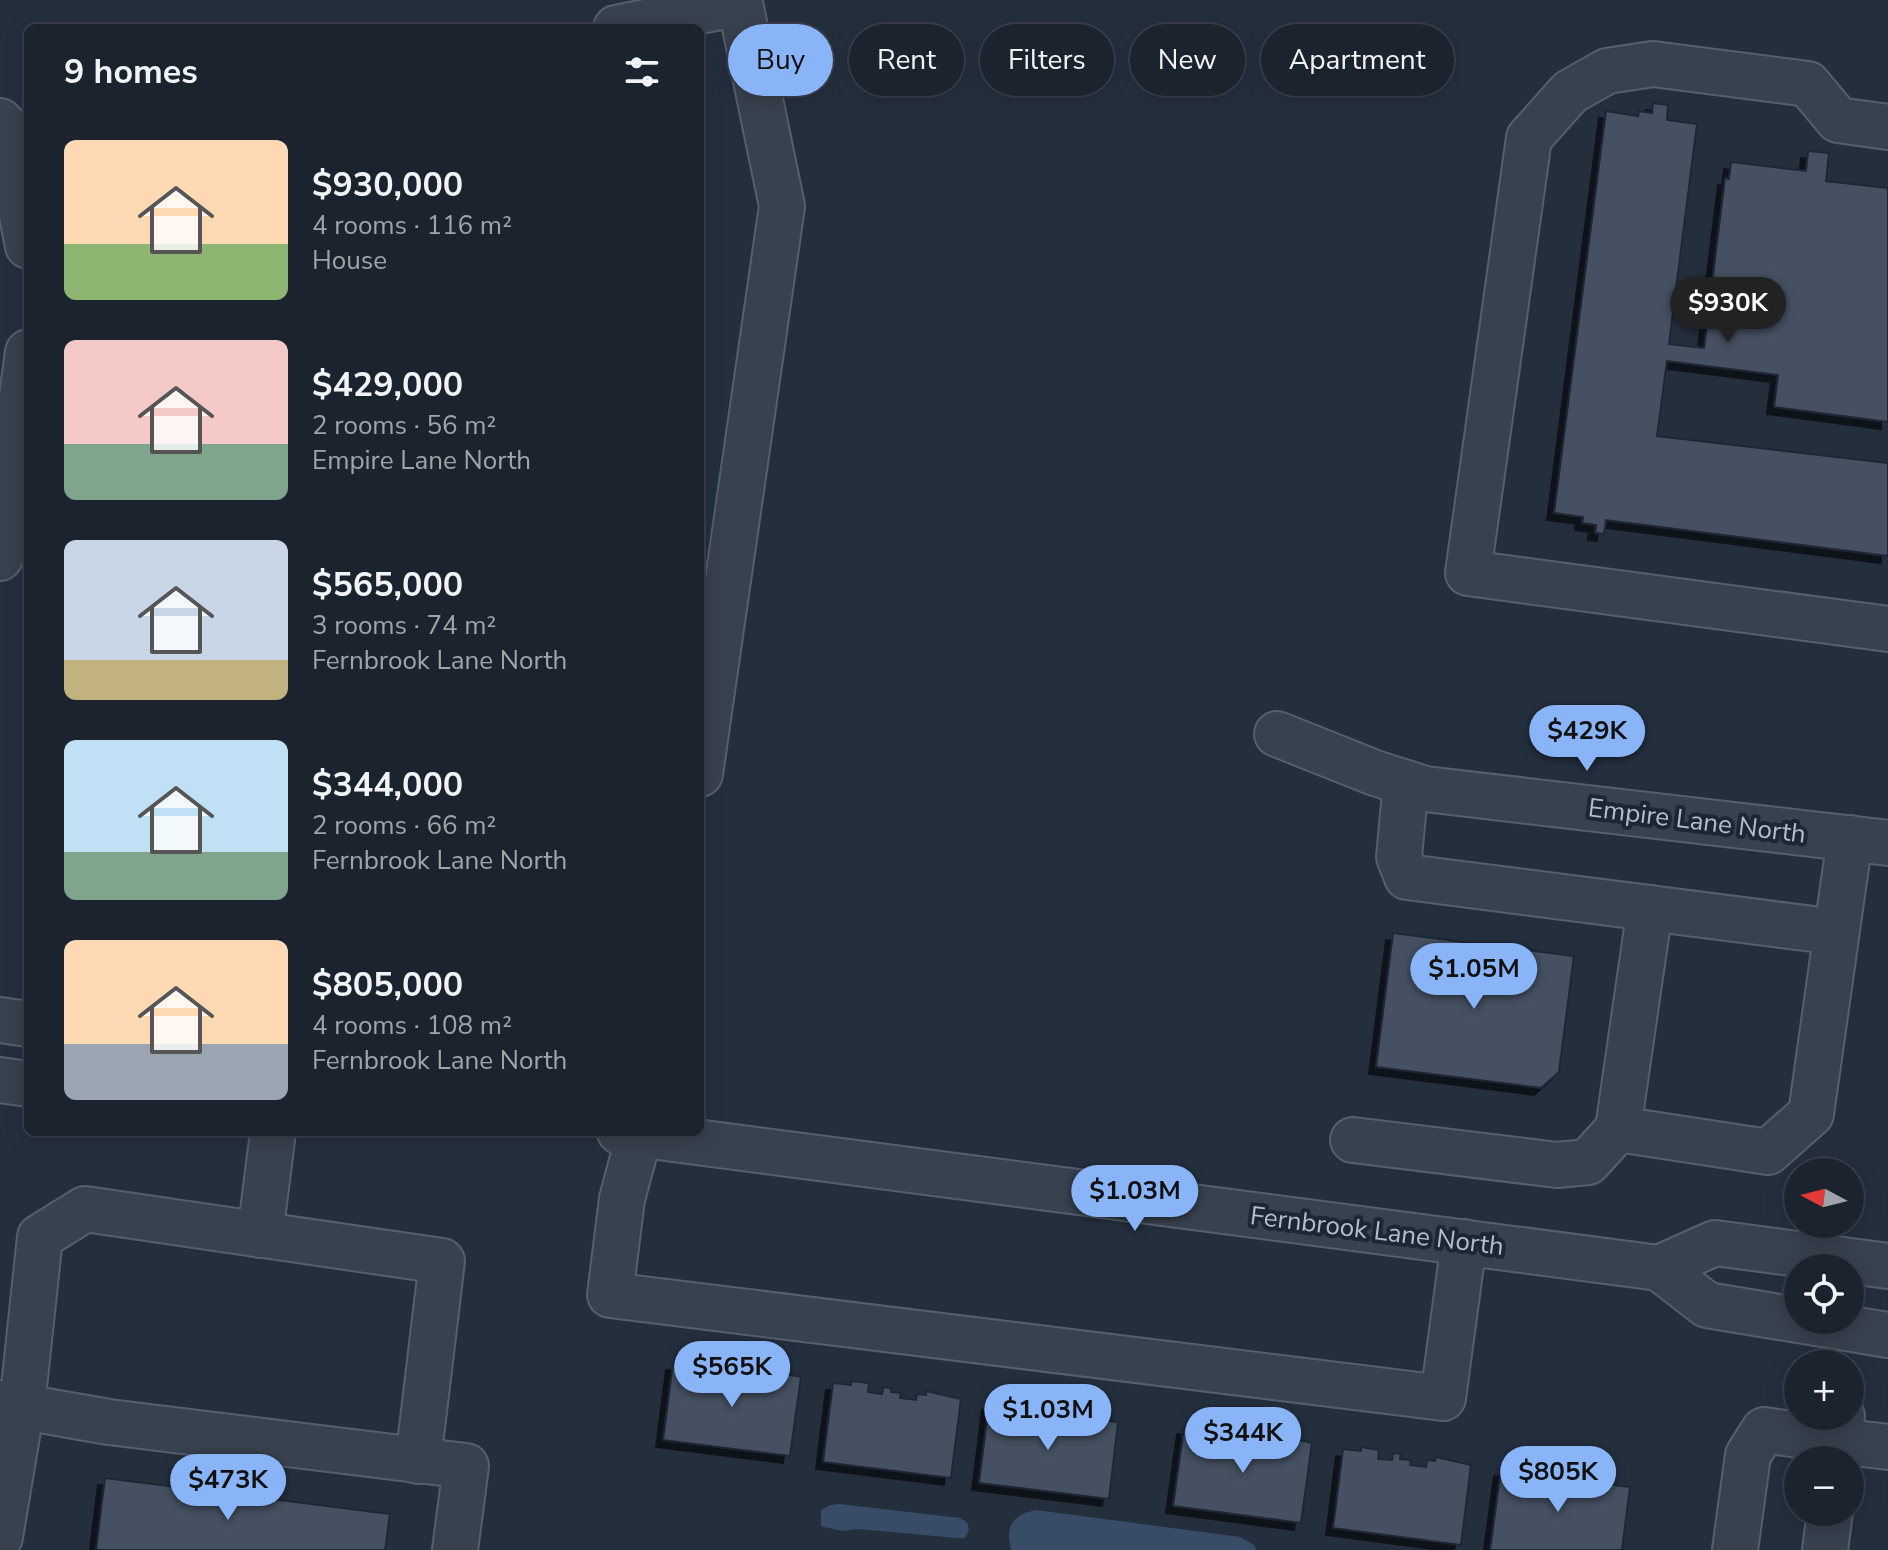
<!DOCTYPE html>
<html lang="en">
<head>
<meta charset="utf-8">
<style>
  :root { --surface:#1b232e; --page:#242b36; --text:#f1f3f6; --muted:#a0a4aa; --line:#39404a; --accent:#8ab4f8 }
  body { margin:0; font-family:"Nunito Sans",sans-serif; background:var(--page); color:var(--text); height:100vh; display:flex; flex-direction:column; font-size:30px; white-space:nowrap }
  * { box-sizing:border-box; margin:0 }
  p { font-size:26px; color:var(--muted) }
  .icon { flex:none; width:44px; height:44px; fill:none; stroke:currentColor; stroke-width:2; stroke-linecap:round; stroke-linejoin:round }
  .map { position:relative; flex:1; overflow:hidden }
  .panel { position:absolute; left:24px; top:24px; width:680px; height:1112px; display:flex; flex-direction:column; background:var(--surface); border-radius:12px; box-shadow:0 4px 20px #0003,0 0 0 2px var(--line) }
  .panel>* { flex:none }
  .guide { position:absolute; left:728px; top:24px; width:760px; height:72px; display:flex; gap:16px }
  .needle { width:52px; rotate:277deg }
  .controls { position:absolute; left:1784px; top:1158px; display:grid; gap:16px }
  .controls a { display:grid; place-items:center; width:80px; height:80px; border-radius:50%; background:var(--surface); box-shadow:0 4px 20px #0003,0 0 0 2px var(--line); font-size:40px }
  .price { position:absolute; translate:-50% -68px; padding:0 18px; border-radius:28px; background:var(--accent); color:#111; font-size:26px; line-height:52px; filter:drop-shadow(0 2px 4px #0008) }
  .price::after { content:''; position:absolute; left:50%; top:48px; width:24px; height:18px; margin-left:-12px; background:inherit; clip-path:polygon(0 0,100% 0,50% 100%) }
  .price.active { background:#222; color:#fff }
  ul { padding:0; list-style:none }
  li { display:flex; align-items:center; gap:24px; height:200px; padding:0 40px }
  li span { display:grid; place-items:center; flex:none; width:224px; height:160px; border-radius:12px; color:#555 }
  li>.icon { margin-inline-start:auto }
  span .icon { width:96px; height:96px; fill:#fffc; stroke-width:1 }
  li b { font-size:34px }
  h2 { display:flex; justify-content:space-between; align-items:center; height:96px; padding:0 40px; font-size:34px }
  .pill { padding:0 28px; border-radius:36px; background:var(--surface); box-shadow:0 4px 20px #0003,0 0 0 2px var(--line); font-size:28px; line-height:72px }
  .pill.active { background:var(--accent); color:#111 }
  .map>svg:first-child { display:block }
  .water { fill:#394c67 }
  .building { fill:#455162; stroke:#1f2835; stroke-width:2; filter:url(#shadow) }
  .lines { fill:none; stroke-linecap:round; stroke-linejoin:round }
  .minor-casing { stroke:#565f6c; stroke-width:48 }
  .minor { stroke:#38414e; stroke-width:44 }
  .labels { text-anchor:middle; dominant-baseline:central; stroke-width:8; stroke-linejoin:round; paint-order:stroke }
  .street-label { font-size:26px; fill:#b4bcc9; stroke:#1d2633 }
</style>
</head>
<body>
<div class="map">
<svg width="1888" height="1550" viewBox="0 0 1888 1550">
  <defs>
    <filter id="shadow"><feDropShadow dx="-7" dy="7" stdDeviation="0" flood-color="#0009"/></filter>
  </defs>
  <rect width="100%" height="100%" fill="#242f3e"/>
  <g class="water">
    <polygon points="839,1504 960,1518 967,1522 969,1530 965,1538 957,1538 858,1529 842,1531 821,1526 821,1510 830,1505"/>
    <path d="M1036,1510L1240,1537L1254,1545L1256,1550H1011C1005,1526 1012,1515 1036,1510Z"/>
  </g>
  <g class="building">
    <polygon points="1653,103 1668,105 1667,120 1697,124 1669,344 1704,348 1725,178 1729,179 1731,162 1806,171 1808,151 1829,153 1826,181 1888,188 1888,422 1774,407 1778,375 1667,361 1657,436 1888,463 1888,556 1606,520 1604,534 1595,533 1596,525 1582,523 1583,517 1554,513 1606,111 1638,116 1639,111 1652,113"/>
    <polygon points="1393,933 1574,956 1559,1072 1541,1088 1376,1067"/>
    <polygon points="691,1361 709,1363 708,1372 722,1374 723,1366 731,1367 731,1372 741,1373 740,1378 756,1380 757,1373 765,1374 766,1370 801,1377 790,1456 663,1440 673,1363 691,1365"/>
    <polygon points="851,1381 869,1383 868,1392 882,1394 883,1387 891,1388 891,1392 901,1393 900,1398 916,1400 917,1394 926,1395 926,1391 961,1399 951,1478 823,1462 833,1383 851,1385"/>
    <polygon points="1008,1401 1028,1404 1027,1408 1035,1409 1034,1417 1043,1418 1043,1412 1061,1415 1060,1420 1075,1422 1076,1413 1102,1416 1102,1420 1118,1422 1109,1499 979,1483 989,1403 1008,1405"/>
    <polygon points="1202,1425 1220,1428 1219,1436 1233,1438 1234,1431 1242,1432 1242,1436 1252,1438 1251,1443 1267,1445 1267,1438 1276,1439 1277,1435 1312,1443 1301,1523 1173,1506 1184,1427 1201,1429"/>
    <polygon points="1361,1447 1379,1450 1378,1459 1392,1460 1393,1453 1401,1454 1400,1459 1411,1460 1410,1465 1426,1467 1427,1460 1435,1461 1436,1457 1471,1465 1461,1545 1333,1528 1343,1449 1361,1451"/>
    <polygon points="1518,1468 1536,1470 1536,1474 1546,1476 1545,1483 1555,1484 1555,1479 1573,1481 1572,1485 1582,1486 1582,1481 1630,1487 1622,1550 1490,1550 1501,1469 1518,1471"/>
    <polygon points="105,1478 390,1514 385,1550 96,1550"/>
  </g>
  <g class="lines">
    <defs>
      <g id="minor">
        <polyline points="616,28 740,3 782,206 700,774"/>
        <polyline points="0,121 4,125 28,246"/>
        <polyline points="1888,127 1838,120 1808,84 1653,64 1607,71 1570,92 1529,138 1468,573 1888,629"/>
        <polyline points="0,558 28,352"/>
        <polyline points="1277,734 1375,773 1425,789 1888,843"/>
        <polyline points="1406,783 1399,857 1407,877 1836,932"/>
        <polyline points="0,1020 28,1024"/>
        <polyline points="0,1080 28,1084"/>
        <polyline points="1618,1129 1650,908"/>
        <polyline points="620,1132 1659,1268 1707,1305 1888,1335"/>
        <polyline points="640,1132 622,1199 610,1295 1443,1398 1464,1242"/>
        <polyline points="1353,1140 1557,1165 1588,1162 1618,1129 1768,1152 1811,1114 1850,838"/>
        <polyline points="260,1235 273,1132"/>
        <polyline points="1659,1268 1715,1243 1888,1266"/>
        <polyline points="0,1403 109,1422 466,1466 455,1550"/>
        <polyline points="1836,1460 1838,1441 1888,1447"/>
        <polyline points="0,1537 22,1406 40,1237 85,1209 442,1261 418,1461"/>
        <polyline points="1735,1550 1748,1455 1764,1430 1838,1441 1842,1416"/>
        <polyline points="1825,1550 1830,1512"/>
      </g>
    </defs>
    <use href="#minor" class="minor-casing"/>
    <use href="#minor" class="minor"/>
  </g>
  <g class="labels">
    <g class="street-label">
      <text transform="translate(1697 821) rotate(7)">Empire Lane North</text>
      <text transform="translate(1377 1231) rotate(7)">Fernbrook Lane North</text>
    </g>
  </g>
</svg>
<div class="controls">
<a><svg class="needle" viewBox="-14 -14 28 28"><path d="M0-13l5 13h-10z" fill="#e53935"/><path d="M0 13l5-13h-10z" fill="#a0a4aa"/></svg></a>
<a><svg class="icon" aria-label="locate" viewBox="0 0 24 24"><circle cx="12" cy="12" r="6"/><path d="M12 2v4M12 18v4M2 12h4M18 12h4"/></svg></a>
<a>+</a>
<a>−</a>
</div>
<b class="price active" style="left:1728px;top:345px">$930K</b>
<b class="price" style="left:1587px;top:773px">$429K</b>
<b class="price" style="left:1474px;top:1011px">$1.05M</b>
<b class="price" style="left:1135px;top:1233px">$1.03M</b>
<b class="price" style="left:732px;top:1409px">$565K</b>
<b class="price" style="left:1048px;top:1452px">$1.03M</b>
<b class="price" style="left:1243px;top:1475px">$344K</b>
<b class="price" style="left:1558px;top:1514px">$805K</b>
<b class="price" style="left:228px;top:1522px">$473K</b>
<div class="guide">
<a class="pill active">Buy</a>
<a class="pill">Rent</a>
<a class="pill">Filters</a>
<a class="pill">New</a>
<a class="pill">Apartment</a>
</div>
<section class="panel">
<h2>9 homes<svg class="icon" aria-label="filters" viewBox="0 0 24 24"><path d="M4 7h16M4 17h16"/><circle cx="9" cy="7" r="2"/><circle cx="15" cy="17" r="2"/></svg></h2>
<ul>
<li><span style="background:linear-gradient(#ffd9b3 65%,#8fb573 0)"><svg class="icon" aria-label="home" viewBox="0 0 24 24"><path d="M3 11l9-7 9 7M6 9v11h12V9"/></svg></span><div><b>$930,000</b><p>4 rooms · 116 m²</p><p>House</p></div></li>
<li><span style="background:linear-gradient(#f6c9c9 65%,#7fa58c 0)"><svg class="icon" aria-label="home" viewBox="0 0 24 24"><path d="M3 11l9-7 9 7M6 9v11h12V9"/></svg></span><div><b>$429,000</b><p>2 rooms · 56 m²</p><p>Empire Lane North</p></div></li>
<li><span style="background:linear-gradient(#c9d6e8 75%,#c2b280 0)"><svg class="icon" aria-label="home" viewBox="0 0 24 24"><path d="M3 11l9-7 9 7M6 9v11h12V9"/></svg></span><div><b>$565,000</b><p>3 rooms · 74 m²</p><p>Fernbrook Lane North</p></div></li>
<li><span style="background:linear-gradient(#bfe0f5 70%,#7fa58c 0)"><svg class="icon" aria-label="home" viewBox="0 0 24 24"><path d="M3 11l9-7 9 7M6 9v11h12V9"/></svg></span><div><b>$344,000</b><p>2 rooms · 66 m²</p><p>Fernbrook Lane North</p></div></li>
<li><span style="background:linear-gradient(#ffd9b3 65%,#9aa5b1 0)"><svg class="icon" aria-label="home" viewBox="0 0 24 24"><path d="M3 11l9-7 9 7M6 9v11h12V9"/></svg></span><div><b>$805,000</b><p>4 rooms · 108 m²</p><p>Fernbrook Lane North</p></div></li>
</ul>
</section>
</div>
</body>
</html>
